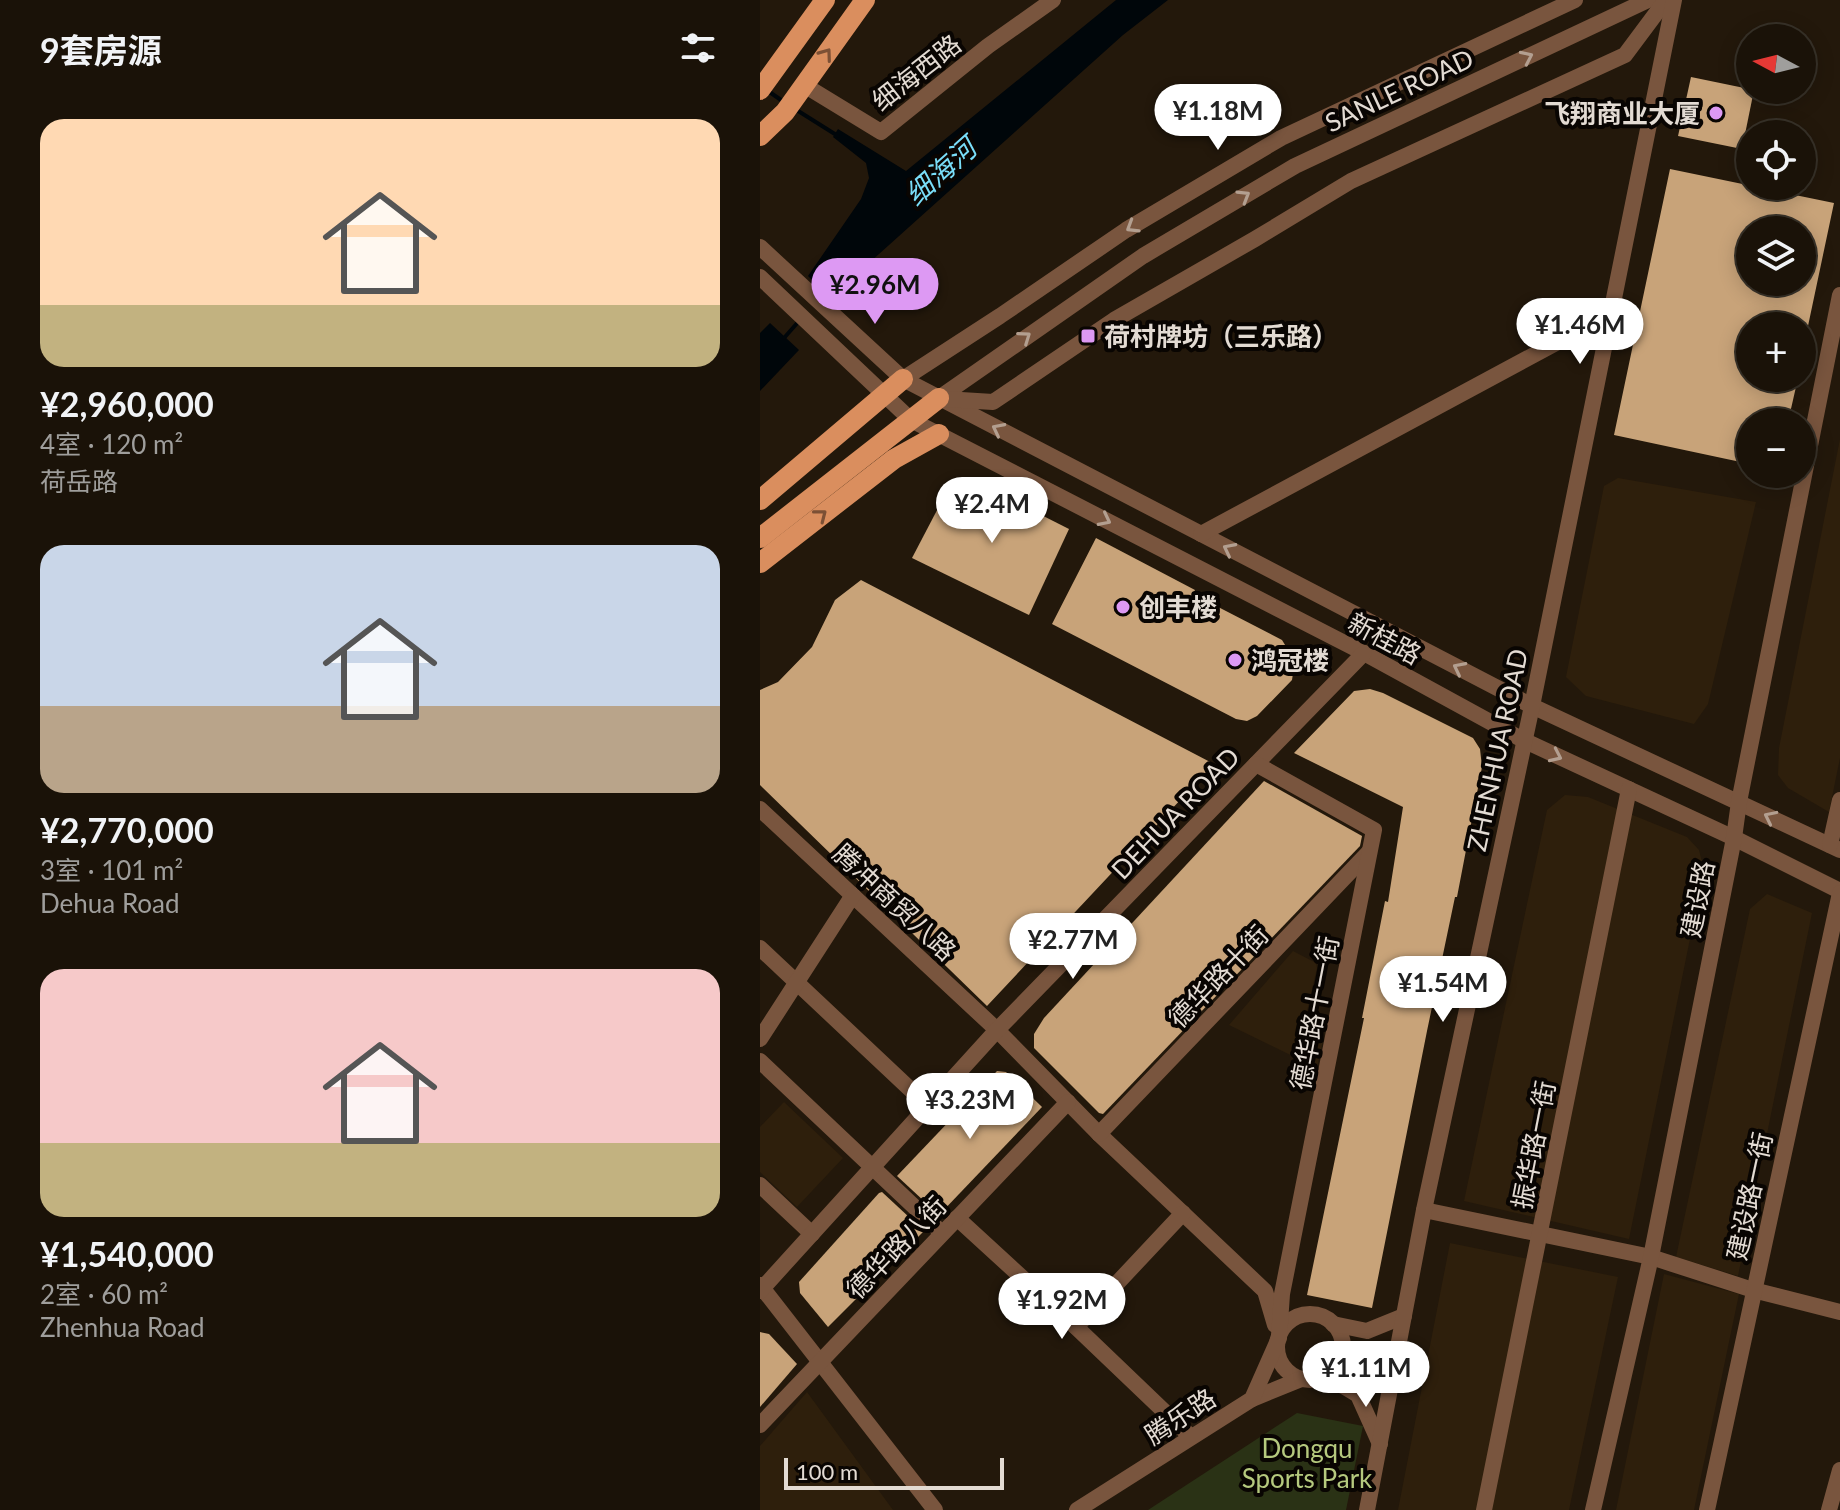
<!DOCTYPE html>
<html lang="zh">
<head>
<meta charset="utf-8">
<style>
  :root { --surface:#1a1208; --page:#272016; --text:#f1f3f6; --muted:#9f9e9c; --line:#383229; --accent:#dd99f3 }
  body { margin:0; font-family:Lato,"Noto Sans SC",sans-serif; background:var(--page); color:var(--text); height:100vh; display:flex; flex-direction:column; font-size:30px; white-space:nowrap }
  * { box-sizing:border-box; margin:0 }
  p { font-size:26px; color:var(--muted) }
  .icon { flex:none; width:44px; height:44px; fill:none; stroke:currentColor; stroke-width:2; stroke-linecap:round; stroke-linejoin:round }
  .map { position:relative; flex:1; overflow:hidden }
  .side { display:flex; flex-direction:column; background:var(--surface); width:760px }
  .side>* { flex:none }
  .needle { width:52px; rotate:277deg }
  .buttons { position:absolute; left:976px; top:24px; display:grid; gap:16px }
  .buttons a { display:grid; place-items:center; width:80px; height:80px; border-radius:50%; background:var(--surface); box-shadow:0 4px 20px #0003,0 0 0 2px var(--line); font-size:40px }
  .scale { position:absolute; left:24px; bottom:20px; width:220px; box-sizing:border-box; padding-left:8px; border:4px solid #e3dbd3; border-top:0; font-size:22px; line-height:28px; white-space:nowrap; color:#e3dbd3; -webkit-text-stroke:6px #090502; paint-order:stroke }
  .price { position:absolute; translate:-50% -68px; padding:0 18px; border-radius:28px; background:#fff; color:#222; font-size:26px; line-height:52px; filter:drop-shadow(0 2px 4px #0008) }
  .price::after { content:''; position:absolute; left:50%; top:48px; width:24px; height:18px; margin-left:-12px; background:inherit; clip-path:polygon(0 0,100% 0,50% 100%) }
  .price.active { background:var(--accent); color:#111 }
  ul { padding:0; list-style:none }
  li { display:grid; align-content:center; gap:16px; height:424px; padding:0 40px }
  li span { display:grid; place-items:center; height:248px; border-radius:24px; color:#555 }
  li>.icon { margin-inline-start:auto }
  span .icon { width:144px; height:144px; fill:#fffc; stroke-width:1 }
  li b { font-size:34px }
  h2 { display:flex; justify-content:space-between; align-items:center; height:96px; padding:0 40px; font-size:34px }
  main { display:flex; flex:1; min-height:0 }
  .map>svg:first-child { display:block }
  .built { fill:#2e1f0c }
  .green { fill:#2a3215 }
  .water { fill:#00060a }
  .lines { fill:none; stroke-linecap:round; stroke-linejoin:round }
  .stream { stroke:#00060a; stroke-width:4 }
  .building { fill:#c8a379; fill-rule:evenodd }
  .minor { stroke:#79553e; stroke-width:16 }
  .major { stroke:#da8e5e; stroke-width:20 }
  .oneway { stroke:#7c5035 }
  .oneway2 { stroke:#b39f90 }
  .poi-dot { fill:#dd99f3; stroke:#090502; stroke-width:3 }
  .labels { text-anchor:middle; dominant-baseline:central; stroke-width:8; stroke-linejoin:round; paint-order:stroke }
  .street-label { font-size:26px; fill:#e3dbd3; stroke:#090502 }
  .poi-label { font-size:26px; font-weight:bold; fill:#e3dbd3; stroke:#090502; text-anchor:start }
  .park-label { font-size:26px; fill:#b5c97e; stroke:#090502 }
  .water-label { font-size:28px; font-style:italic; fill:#79ddf8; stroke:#090502 }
</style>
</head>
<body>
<main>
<section class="side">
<h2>9套房源<svg class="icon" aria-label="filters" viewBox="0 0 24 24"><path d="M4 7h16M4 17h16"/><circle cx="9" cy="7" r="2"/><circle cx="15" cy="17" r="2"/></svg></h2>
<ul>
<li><span style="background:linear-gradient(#ffd9b3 75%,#c2b280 0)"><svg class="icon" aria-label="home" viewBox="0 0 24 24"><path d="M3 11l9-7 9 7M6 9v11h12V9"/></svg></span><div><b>¥2,960,000</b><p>4室 · 120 m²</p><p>荷岳路</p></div></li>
<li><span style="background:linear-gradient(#c9d6e8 65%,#b9a48a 0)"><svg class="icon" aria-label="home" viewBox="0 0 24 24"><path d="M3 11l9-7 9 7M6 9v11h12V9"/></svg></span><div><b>¥2,770,000</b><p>3室 · 101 m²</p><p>Dehua Road</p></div></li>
<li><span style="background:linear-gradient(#f6c9c9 70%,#c2b280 0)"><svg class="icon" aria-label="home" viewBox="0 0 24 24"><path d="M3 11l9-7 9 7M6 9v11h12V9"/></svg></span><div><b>¥1,540,000</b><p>2室 · 60 m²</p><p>Zhenhua Road</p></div></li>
</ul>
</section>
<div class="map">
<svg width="1080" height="1510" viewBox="0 0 1080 1510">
  <rect width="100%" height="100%" fill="#23180b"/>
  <g class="built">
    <polygon points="1080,439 1080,758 1069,812 1028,788 1018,775 1019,748"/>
    <polygon points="858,478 996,502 948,704 934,724 826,696 806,677 844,486"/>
    <polygon points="805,795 828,797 927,837 939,850 944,870 869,1239 704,1201 787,810"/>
    <polygon points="1007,894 1052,913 978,1276 916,1257 990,909"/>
    <polygon points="533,951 556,963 557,968 544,1024 564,1036 557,1068 469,1025"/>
    <polygon points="24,1102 83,1158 37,1207 0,1172 0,1127"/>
    <polygon points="690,1243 858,1277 809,1510 638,1510"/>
    <polygon points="904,1274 979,1294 934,1510 856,1510"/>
    <polygon points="47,1392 133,1510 0,1510 0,1446"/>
  </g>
  <polygon class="green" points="537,1413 603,1426 586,1510 388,1510"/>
  <g class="water">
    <polygon points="356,0 408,0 363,35 70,298 48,276 101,199 109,178 106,163 73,137 78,129 146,171"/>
    <polygon points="10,323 39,350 0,391 0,333"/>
  </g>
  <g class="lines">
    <g class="stream">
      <polyline points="8,91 24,102"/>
      <polyline points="35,109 78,136"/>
      <polyline points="24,338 39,321"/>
    </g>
  </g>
  <g class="building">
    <polygon points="931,77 994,90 982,149 918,136"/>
    <path d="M910,169L1074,203L1048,326H990V378H1038L1028,422H990V464L854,435ZM990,230H1042V282H990Z"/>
    <polygon points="215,485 228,488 309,529 269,615 152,558 186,493 202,487"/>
    <polygon points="336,538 435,590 433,594 522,640 530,653 534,667 532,680 497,716 487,721 476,719 292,624"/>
    <polygon points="101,580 454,764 227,1006 0,785 0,690 18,682 52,647 75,600"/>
    <polygon points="610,689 623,693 713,738 720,749 722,767 697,897 695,897 667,1031 612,1308 547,1295 604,1018 602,1018 625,901 628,902 643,807 534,753 594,691"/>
    <polygon points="504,781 602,836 600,846 343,1114 339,1113 274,1048 274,1034 284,1018"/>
    <polygon points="237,1071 246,1072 282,1107 179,1215 137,1176"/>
    <polygon points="122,1192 164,1231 68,1327 40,1293 39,1282 119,1193"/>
    <polygon points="0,1332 9,1334 37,1364 0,1407"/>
  </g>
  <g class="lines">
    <g class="minor">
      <polyline points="44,85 121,132 228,46 293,0"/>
      <polyline points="0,247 143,379 772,706 1080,850"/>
      <polyline points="0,277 151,420 604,653 763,740 974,838 1080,891"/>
      <polyline points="143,379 240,316 366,230 521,138 815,0"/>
      <polyline points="179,398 383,256 535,166 888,0"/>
      <polyline points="185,399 233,402 354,320 495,239 591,181 865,55 906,0"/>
      <polyline points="441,534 850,314"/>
      <polyline points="0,809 237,1030 339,1134 505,1291 515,1325"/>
      <polyline points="1070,845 1080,800"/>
      <polyline points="0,948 168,1106"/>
      <polyline points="0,1039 93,895"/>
      <polyline points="0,1061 182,1233"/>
      <polyline points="339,1134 609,852"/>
      <polyline points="0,1185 52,1234"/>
      <polyline points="664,1210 891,1257 993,1290 1080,1312"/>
      <polyline points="197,1218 316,1327 431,1437"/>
      <polyline points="0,1285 175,1510"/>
      <polyline points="0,1291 237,1030 604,653"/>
      <circle cx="550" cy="1347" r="33"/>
      <polyline points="573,1324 607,1331 644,1316"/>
      <polyline points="316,1327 423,1213"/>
      <polyline points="562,1378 583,1386 598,1395 620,1444"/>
      <polyline points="492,1399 541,1379"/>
      <polyline points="0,1425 308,1102"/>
      <polyline points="317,1510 492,1399 519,1338 522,1294 614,830 496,764"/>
      <polyline points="607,1510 664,1210 772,706 914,0"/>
      <polyline points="724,1510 869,789"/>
      <polyline points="833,1510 891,1257 974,838 979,802 1080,295"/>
      <polyline points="947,1510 1080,893"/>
      <polyline points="1069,1510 1080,1470"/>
    </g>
    <g class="major">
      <polyline points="0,90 65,0"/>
      <polyline points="0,136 25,112 105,0"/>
      <polyline points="0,500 143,379"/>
      <polyline points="0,538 179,398"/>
      <polyline points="0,563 134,459 179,434"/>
    </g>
  </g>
  <defs><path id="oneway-chevron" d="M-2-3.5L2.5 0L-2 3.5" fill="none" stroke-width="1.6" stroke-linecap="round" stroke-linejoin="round" transform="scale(2)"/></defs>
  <g class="oneway">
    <use href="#oneway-chevron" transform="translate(66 54) rotate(-54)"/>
    <use href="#oneway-chevron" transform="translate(61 515) rotate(-38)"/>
  </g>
  <g class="oneway2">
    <use href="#oneway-chevron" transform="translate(767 57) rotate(-25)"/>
    <use href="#oneway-chevron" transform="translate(484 196) rotate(-31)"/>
    <use href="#oneway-chevron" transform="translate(372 227) rotate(148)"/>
    <use href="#oneway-chevron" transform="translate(265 337) rotate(-35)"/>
    <use href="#oneway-chevron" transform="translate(238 429) rotate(-153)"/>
    <use href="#oneway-chevron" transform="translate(345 520) rotate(27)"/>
    <use href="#oneway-chevron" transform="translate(469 549) rotate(-153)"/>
    <use href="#oneway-chevron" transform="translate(699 668) rotate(-153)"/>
    <use href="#oneway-chevron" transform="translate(796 756) rotate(25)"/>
    <use href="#oneway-chevron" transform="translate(1010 817) rotate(-154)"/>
  </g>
  <g class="poi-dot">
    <circle cx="956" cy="113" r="8"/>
    <rect x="320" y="328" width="16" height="16" rx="4"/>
    <circle cx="363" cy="607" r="8"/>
    <circle cx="475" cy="660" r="8"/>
  </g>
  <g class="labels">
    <g class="street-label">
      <text transform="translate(156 72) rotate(-38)">细海西路</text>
      <text transform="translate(639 90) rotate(-25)">SANLE ROAD</text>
      <text transform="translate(625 638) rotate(28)">新桂路</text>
      <text transform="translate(737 750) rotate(-78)">ZHENHUA ROAD</text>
      <text transform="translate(415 813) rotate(-46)">DEHUA ROAD</text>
      <text transform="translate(937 899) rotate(-79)">建设路</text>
      <text transform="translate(135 902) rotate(43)">腾冲商贸八路</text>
      <text transform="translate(458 976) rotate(-46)">德华路十街</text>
      <text transform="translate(554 1013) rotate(-79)">德华路十一街</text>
      <text transform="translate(773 1145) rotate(-79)">振华路一街</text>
      <text transform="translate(989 1196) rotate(-78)">建设路一街</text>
      <text transform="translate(136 1247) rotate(-46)">德华路八街</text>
      <text transform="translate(420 1416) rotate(-33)">腾乐路</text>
    </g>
    <g class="poi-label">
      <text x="940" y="113" text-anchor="end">飞翔商业大厦</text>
      <text x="344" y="336">荷村牌坊（三乐路）</text>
      <text x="379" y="607">创丰楼</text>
      <text x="491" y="660">鸿冠楼</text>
    </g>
    <g class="park-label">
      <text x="547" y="1448">Dongqu<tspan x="547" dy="30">Sports Park</tspan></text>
    </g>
    <g class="water-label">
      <text transform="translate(180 171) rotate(-42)">细海河</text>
    </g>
  </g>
</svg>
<div class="buttons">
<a><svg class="needle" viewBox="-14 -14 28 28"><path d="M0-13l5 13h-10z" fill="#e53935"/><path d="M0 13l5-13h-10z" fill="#9f9e9c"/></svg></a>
<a><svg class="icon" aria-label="locate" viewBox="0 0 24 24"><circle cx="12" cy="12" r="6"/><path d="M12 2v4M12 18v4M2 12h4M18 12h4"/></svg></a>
<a><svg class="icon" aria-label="layers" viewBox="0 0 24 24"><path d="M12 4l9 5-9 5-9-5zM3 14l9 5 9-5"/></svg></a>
<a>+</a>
<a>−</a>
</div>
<div class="scale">100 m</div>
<b class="price" style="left:458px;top:152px">¥1.18M</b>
<b class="price active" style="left:115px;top:326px">¥2.96M</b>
<b class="price" style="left:820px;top:366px">¥1.46M</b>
<b class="price" style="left:232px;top:545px">¥2.4M</b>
<b class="price" style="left:313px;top:981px">¥2.77M</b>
<b class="price" style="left:683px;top:1024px">¥1.54M</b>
<b class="price" style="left:210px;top:1141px">¥3.23M</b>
<b class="price" style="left:302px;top:1341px">¥1.92M</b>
<b class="price" style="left:606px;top:1409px">¥1.11M</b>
</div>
</main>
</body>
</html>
